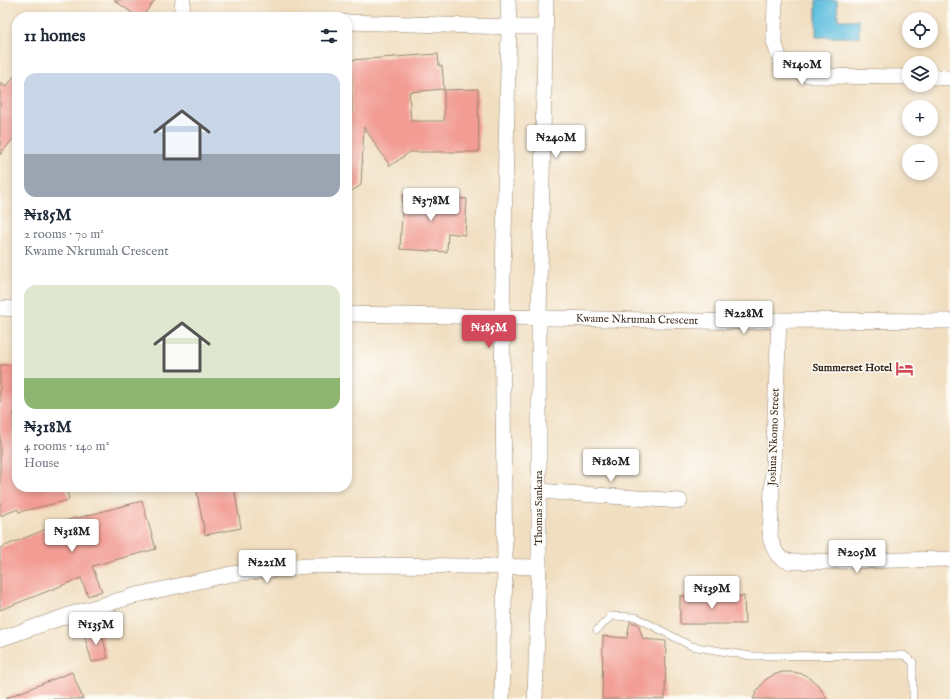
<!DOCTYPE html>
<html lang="en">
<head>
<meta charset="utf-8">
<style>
  :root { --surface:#fff; --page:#f2f2f3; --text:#1f2937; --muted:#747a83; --accent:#d1495b }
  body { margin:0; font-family:"IM FELL English",serif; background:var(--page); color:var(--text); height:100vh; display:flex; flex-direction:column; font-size:15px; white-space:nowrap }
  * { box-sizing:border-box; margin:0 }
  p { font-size:13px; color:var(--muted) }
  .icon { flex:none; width:22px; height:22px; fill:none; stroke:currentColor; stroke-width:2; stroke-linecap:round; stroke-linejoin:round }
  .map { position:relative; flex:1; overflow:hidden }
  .sheet { position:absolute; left:12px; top:12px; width:340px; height:480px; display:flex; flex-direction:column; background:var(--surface); border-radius:16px; box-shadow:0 2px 6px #0003 }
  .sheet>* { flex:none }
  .tools { position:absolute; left:902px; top:12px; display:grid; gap:8px }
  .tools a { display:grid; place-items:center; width:36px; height:36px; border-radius:50%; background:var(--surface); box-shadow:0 2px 6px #0003; font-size:20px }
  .price { position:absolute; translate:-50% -34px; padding:0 9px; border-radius:4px; background:#fff; color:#222; font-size:13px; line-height:26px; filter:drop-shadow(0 1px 2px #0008) }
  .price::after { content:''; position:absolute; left:50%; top:24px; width:12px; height:9px; margin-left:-6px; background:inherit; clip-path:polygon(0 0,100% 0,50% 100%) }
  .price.selected { background:var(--accent); color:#fff }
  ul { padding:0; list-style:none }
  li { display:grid; align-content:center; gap:8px; height:212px; padding:0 12px }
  li span { display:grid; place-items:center; height:124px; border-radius:12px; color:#555 }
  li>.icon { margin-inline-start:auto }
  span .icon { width:72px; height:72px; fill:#fffc; stroke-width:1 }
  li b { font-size:17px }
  h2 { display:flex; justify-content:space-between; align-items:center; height:48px; padding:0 12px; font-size:17px }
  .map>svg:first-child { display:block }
  .water { fill:#60bfdf; stroke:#4e747e }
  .building { fill:#f29c93 }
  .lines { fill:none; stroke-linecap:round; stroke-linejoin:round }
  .service-casing { stroke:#96846f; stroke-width:8 }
  .minor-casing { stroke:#96846f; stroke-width:16 }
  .service { stroke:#fff; stroke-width:7 }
  .minor { stroke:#fff; stroke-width:15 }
  .labels { text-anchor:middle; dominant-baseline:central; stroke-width:3; stroke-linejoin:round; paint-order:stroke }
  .street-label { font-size:11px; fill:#3b2a1e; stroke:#fdfcf7 }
  .poi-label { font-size:11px; font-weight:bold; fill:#3b2a1e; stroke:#fdfcf7; text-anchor:end }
</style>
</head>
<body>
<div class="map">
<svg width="950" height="699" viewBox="0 0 950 699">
  <rect width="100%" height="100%" fill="#fdfcf7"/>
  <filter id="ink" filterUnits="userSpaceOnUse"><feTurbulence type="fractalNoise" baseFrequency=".025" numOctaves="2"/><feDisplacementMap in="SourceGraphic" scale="8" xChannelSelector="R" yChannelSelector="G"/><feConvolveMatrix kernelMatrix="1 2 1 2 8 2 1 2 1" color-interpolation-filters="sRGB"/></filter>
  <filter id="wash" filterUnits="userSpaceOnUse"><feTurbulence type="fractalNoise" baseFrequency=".012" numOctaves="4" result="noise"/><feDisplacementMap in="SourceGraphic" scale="16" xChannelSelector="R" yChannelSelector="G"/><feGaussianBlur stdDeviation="0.9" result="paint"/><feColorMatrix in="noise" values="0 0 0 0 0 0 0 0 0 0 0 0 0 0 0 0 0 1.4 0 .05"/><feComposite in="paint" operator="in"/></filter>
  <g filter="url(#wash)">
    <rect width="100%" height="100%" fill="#f1dec0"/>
    <polygon class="water" points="816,0 837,0 838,20 859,20 859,37 816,37"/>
    <g id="blocks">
      <g class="building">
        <polygon points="114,0 155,0 142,17 138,17"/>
        <polygon points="438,54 439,66 442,66 444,89 409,92 411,121 444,121 444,90 478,89 479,152 410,152 390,166 364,127 361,185 347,194 347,114 352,114 351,60"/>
        <polygon points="17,73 17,134 0,155 0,82 6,87"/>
        <polygon points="403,195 467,199 465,235 448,233 447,252 400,249"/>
        <polygon points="0,365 17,365 17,412 14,412 12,458 17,459 17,487 66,487 69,500 19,512 18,509 0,516"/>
        <polygon points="196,487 234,487 241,528 205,535"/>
        <polygon points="142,501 156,549 92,566 102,591 88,596 81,578 0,610 0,548 76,517 77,518"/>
        <polygon points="680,596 744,596 745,624 680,624"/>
        <polygon points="630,622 638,624 643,639 666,641 665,699 602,699 603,636 627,638"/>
        <polygon points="101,631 108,658 92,662 84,635"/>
        <polygon points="72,672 83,699 6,699 6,698"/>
        <polygon points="782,672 793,672 803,674 811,679 818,685 827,699 753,699 758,689 765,680 773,675"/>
      </g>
    </g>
  </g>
  <g filter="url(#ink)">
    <use href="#blocks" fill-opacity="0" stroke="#96846f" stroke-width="1"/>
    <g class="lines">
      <defs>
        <polyline id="service" points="597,630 611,616 636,617 691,646 751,656 904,655 913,662 913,699"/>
        <g id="minor">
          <polyline points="775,0 774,41 780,60 793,70 813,76 909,77"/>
          <polyline points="181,17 183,0"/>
          <polyline points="347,22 509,27 545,27"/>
          <polyline points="931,77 950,78"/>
          <polyline points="0,308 17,309"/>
          <path id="s1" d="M347,314L747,322L779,320L950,321"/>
          <path d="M779,320L770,537C775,553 777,561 796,562L950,559"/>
          <polyline points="539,491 680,501"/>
          <polyline points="0,639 69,615 137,595 231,574 307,566 386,565 539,567"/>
          <polyline points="502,699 505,567 502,317 509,27 508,0"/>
          <polyline points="535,699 539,567 539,317 546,0"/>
        </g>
      </defs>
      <use href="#service" class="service-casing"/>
      <use href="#minor" class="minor-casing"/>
      <use href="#service" class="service"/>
      <use href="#minor" class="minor"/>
    </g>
  </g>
  <defs>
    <symbol id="hotel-bare" viewBox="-9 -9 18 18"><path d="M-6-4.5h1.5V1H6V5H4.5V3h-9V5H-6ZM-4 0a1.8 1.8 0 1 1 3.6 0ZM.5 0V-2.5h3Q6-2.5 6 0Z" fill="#d1495b" stroke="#fdfcf7" stroke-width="2.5" paint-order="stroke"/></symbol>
  </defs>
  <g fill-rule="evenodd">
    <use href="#hotel-bare" x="892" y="356" width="25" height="25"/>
  </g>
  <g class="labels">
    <g class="street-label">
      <text stroke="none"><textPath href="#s1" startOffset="290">Kwame Nkrumah Crescent</textPath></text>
      <text transform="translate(774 437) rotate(-88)">Joshua Nkomo Street</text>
      <text transform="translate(539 508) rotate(-90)">Thomas Sankara</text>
    </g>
    <g class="poi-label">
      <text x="892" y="368">Summerset Hotel</text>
    </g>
  </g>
</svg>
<div class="tools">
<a><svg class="icon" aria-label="locate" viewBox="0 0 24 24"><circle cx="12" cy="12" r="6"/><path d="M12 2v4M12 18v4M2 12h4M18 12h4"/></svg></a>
<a><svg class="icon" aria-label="layers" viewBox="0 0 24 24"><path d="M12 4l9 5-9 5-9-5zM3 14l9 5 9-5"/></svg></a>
<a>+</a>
<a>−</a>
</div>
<b class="price" style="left:802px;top:86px">₦140M</b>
<b class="price" style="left:556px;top:159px">₦240M</b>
<b class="price" style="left:431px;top:222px">₦378M</b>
<b class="price" style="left:744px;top:335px">₦228M</b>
<b class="price selected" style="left:489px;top:349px">₦185M</b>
<b class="price" style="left:611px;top:483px">₦180M</b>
<b class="price" style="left:72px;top:553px">₦318M</b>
<b class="price" style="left:857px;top:574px">₦205M</b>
<b class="price" style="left:267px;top:584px">₦221M</b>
<b class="price" style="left:712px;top:610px">₦139M</b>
<b class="price" style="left:96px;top:646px">₦135M</b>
<section class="sheet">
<h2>11 homes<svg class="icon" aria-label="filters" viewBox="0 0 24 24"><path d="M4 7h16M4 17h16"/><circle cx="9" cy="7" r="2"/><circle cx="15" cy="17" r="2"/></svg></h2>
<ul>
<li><span style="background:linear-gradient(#c9d6e8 65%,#9aa5b1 0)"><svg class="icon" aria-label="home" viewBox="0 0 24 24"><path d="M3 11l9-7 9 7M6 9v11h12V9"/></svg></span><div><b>₦185M</b><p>2 rooms · 70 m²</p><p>Kwame Nkrumah Crescent</p></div></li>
<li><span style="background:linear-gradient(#dfe7d0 75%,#8fb573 0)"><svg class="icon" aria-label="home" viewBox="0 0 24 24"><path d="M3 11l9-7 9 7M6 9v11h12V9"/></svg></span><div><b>₦318M</b><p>4 rooms · 140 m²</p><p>House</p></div></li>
</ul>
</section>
</div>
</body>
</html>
